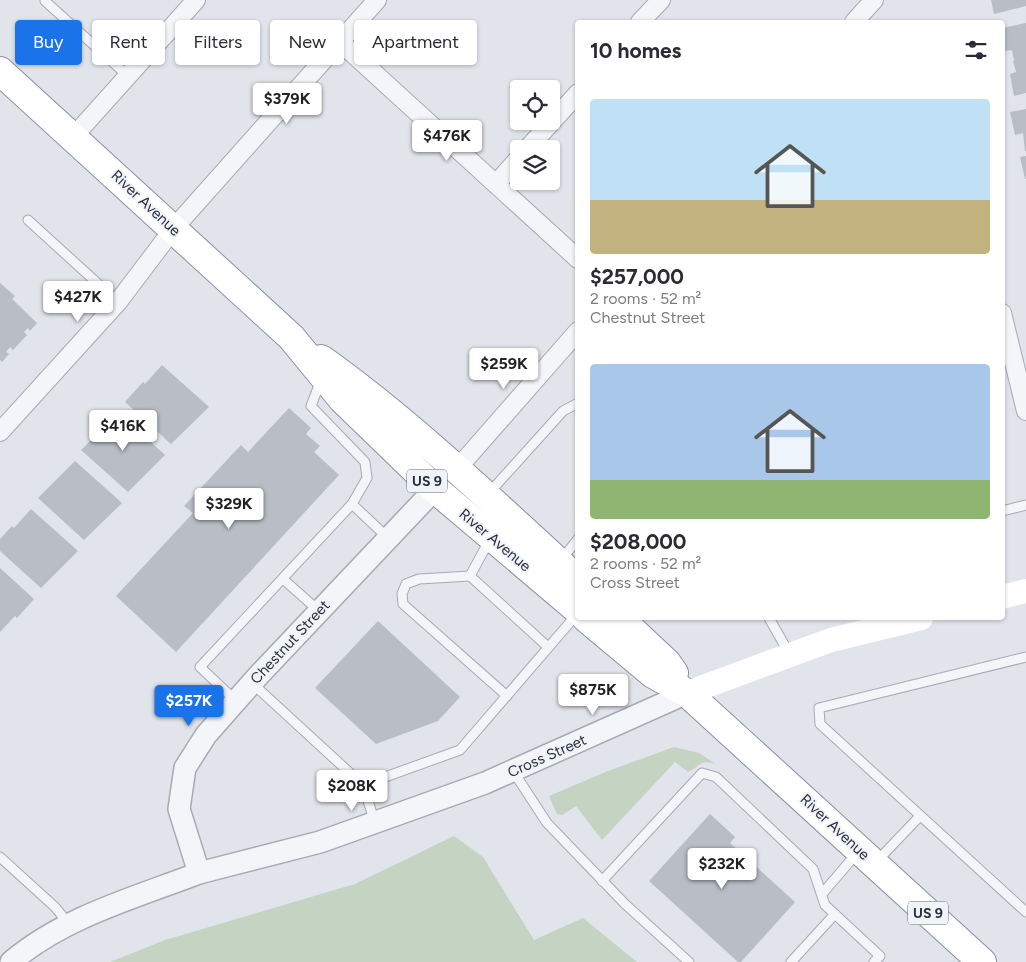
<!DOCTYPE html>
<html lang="en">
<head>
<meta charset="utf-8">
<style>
  :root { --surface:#fff; --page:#f2f2f3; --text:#2b2b33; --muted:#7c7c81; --accent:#1a73e8 }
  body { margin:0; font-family:Figtree,sans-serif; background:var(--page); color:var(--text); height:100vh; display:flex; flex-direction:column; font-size:19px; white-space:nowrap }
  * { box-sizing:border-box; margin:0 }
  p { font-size:16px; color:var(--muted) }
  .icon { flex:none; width:28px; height:28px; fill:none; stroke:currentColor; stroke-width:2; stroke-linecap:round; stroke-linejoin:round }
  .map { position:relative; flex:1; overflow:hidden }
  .details { position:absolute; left:575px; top:20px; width:430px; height:600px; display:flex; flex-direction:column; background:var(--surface); border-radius:5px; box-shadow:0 1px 4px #0004 }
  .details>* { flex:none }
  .hud { position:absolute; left:15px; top:20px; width:475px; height:45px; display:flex; gap:10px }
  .controls { position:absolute; left:510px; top:80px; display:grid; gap:10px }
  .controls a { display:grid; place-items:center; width:50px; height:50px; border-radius:5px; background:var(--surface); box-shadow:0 1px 4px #0004; font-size:25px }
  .price { position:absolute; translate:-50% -42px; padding:0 11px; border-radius:5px; background:#fff; color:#222; font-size:16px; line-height:32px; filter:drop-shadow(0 1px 2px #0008) }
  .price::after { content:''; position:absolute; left:50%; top:30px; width:15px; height:11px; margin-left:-8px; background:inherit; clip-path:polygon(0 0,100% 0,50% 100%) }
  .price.current { background:var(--accent); color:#fff }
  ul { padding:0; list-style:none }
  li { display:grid; align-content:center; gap:10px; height:265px; padding:0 15px }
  li span { display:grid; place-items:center; height:155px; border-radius:5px; color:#555 }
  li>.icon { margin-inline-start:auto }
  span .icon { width:90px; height:90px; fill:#fffc; stroke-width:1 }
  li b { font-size:21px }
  h2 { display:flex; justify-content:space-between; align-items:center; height:60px; padding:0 15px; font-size:21px }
  .pill { padding:0 18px; border-radius:5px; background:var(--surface); box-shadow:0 1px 4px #0004; font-size:18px; line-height:45px }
  .pill.current { background:var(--accent); color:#fff }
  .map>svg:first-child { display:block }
  .green { fill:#c5d3c2 }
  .building { fill:#b8bdc6 }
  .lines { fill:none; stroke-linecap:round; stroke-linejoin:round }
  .service-casing { stroke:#a6aab4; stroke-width:11 }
  .minor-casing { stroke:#a6aab4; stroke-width:20 }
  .tertiary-casing { stroke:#a6aab4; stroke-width:24 }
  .trunk-casing { stroke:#8890a0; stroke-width:30 }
  .service { stroke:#f4f5f8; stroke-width:9 }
  .minor { stroke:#f4f5f8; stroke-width:18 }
  .tertiary { stroke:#f4f5f8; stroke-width:21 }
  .secondary { stroke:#fff; stroke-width:24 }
  .trunk { stroke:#fff; stroke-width:28 }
  .labels { text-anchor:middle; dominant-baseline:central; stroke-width:4; stroke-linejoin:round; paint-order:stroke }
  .shield { fill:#f0f3f7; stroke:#656a78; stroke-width:1 }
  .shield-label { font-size:14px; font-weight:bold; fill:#293041 }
  .street-label { font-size:15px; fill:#293041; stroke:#f0f3f7 }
</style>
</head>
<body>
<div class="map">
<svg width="1026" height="962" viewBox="0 0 1026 962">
  <rect width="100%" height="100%" fill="#e1e4ea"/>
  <g class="green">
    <path d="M674,747L699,753L717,765C700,758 701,766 688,772L675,762L602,840L576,806L562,815L557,814L549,796L608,771Z"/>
    <polygon points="454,836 483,857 534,940 583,918 637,962 110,962 165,940 355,884"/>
  </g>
  <g class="building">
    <polygon points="991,0 1026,0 1026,6 994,14"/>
    <polygon points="1026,23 1026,93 1014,96 1010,74 1016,72 1013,61 1014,61 1012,50 1005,51 1002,28"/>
    <polygon points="1026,109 1026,151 1025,151 1023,133 1015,135 1010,112"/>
    <polygon points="1026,156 1026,179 1025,179 1020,157"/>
    <polygon points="0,283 15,296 12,299 37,323 30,331 28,328 24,332 27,335 13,350 10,347 6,352 9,354 2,362 0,360"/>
    <polygon points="162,365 209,407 171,444 125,402 143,382 145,384"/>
    <polygon points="289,408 311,428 306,434 320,446 314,452 339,475 176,652 116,596 193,513 184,506 241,445 248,452"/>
    <polygon points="119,413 165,455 128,492 81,450"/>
    <polygon points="75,461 122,503 84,540 38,498"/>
    <polygon points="31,509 78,551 41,588 0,551 0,539 12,526 14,528"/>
    <polygon points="0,568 34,599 17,618 15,616 0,632"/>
    <polygon points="378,621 460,697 438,721 376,744 315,688"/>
    <polygon points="710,814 735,837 730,843 795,902 741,962 738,962 649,881"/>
  </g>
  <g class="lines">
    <defs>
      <g id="service">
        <polyline points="45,1 128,76"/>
        <polyline points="28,220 118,302"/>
        <polyline points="489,493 563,411 578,403"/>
        <polyline points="352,504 388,538"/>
        <polyline points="1002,511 1026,505"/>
        <polyline points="561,560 578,539"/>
        <polyline points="470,576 490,539"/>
        <polyline points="283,579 319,611"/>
        <polyline points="769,618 790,655"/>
        <polyline points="1026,657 819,708 820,724 1026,912"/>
        <polyline points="252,683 363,785"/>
        <polyline points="507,696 403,604 402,594 406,584 419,579 470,576 548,647"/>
        <polyline points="236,701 200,667 352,504 367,478 365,462 311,406 321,380"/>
        <polyline points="513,771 547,823 625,904 689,962"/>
        <polyline points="375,823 363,785 460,750 578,613"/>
        <polyline points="0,857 55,907 68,923"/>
        <polyline points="877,861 920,816"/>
        <polyline points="602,881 702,773 716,777 813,869 825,905 880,956 874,962"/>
        <polyline points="822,894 857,853"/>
        <polyline points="791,962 835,914"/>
      </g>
      <g id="minor">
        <polyline points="640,22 661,0"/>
        <polyline points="854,22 874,0"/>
        <polyline points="339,41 578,259"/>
        <polyline points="74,136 196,0"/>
        <polyline points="527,149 578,93"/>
        <polyline points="496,184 519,158"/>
        <polyline points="1002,313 1026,411"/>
        <polyline points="0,432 118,302 174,228 377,0"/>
        <polyline points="456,470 578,331"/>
      </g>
      <g id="tertiary">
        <polyline points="199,873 320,842 485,783 687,693"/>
        <path d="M11,962C64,917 134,898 199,873L179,809L185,768L206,735L258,676L435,489"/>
      </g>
      <g id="trunk">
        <polyline points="0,71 291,337 343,400 435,489 578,610"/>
        <path d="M321,359C411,423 496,505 578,580"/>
        <polyline points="586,618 653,674 687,693 982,962"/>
        <polyline points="619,618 667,663 674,673"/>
      </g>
    </defs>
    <use href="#service" class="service-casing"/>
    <use href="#minor" class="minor-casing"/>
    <use href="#tertiary" class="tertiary-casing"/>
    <use href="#trunk" class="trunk-casing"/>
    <use href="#service" class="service"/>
    <use href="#minor" class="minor"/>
    <use href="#tertiary" class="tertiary"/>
    <g class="secondary">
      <polyline points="1002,597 1026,591"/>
      <polyline points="687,693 831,640 921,618"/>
    </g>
    <use href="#trunk" class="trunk"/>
  </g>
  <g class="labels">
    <g class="shield">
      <rect x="407" y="469.5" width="40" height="23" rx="4"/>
      <rect x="908" y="901.5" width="40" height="23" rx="4"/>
    </g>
    <g class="shield-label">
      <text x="427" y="481">US 9</text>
      <text x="928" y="913">US 9</text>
    </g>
    <g class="street-label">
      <text transform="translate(146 203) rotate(43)">River Avenue</text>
      <text transform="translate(495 540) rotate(40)">River Avenue</text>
      <text transform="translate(290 642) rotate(-47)">Chestnut Street</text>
      <text transform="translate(547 756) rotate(-24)">Cross Street</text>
      <text transform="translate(835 827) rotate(43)">River Avenue</text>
    </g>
  </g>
</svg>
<div class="controls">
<a><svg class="icon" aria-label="locate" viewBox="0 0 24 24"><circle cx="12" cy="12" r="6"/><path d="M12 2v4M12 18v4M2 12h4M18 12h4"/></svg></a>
<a><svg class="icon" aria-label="layers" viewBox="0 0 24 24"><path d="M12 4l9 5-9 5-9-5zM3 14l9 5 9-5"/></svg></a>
</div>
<b class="price" style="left:287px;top:125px">$379K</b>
<b class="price" style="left:447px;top:162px">$476K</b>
<b class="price" style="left:78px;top:323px">$427K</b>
<b class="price" style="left:504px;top:390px">$259K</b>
<b class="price" style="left:123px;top:452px">$416K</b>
<b class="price" style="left:229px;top:530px">$329K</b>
<b class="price" style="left:593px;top:716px">$875K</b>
<b class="price current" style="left:189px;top:727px">$257K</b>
<b class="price" style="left:352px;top:812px">$208K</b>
<b class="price" style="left:722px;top:890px">$232K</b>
<div class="hud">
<a class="pill current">Buy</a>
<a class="pill">Rent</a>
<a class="pill">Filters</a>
<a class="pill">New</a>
<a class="pill">Apartment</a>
</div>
<section class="details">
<h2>10 homes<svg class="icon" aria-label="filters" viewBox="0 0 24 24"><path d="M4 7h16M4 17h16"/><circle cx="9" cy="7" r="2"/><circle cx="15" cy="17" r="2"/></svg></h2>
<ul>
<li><span style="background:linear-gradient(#bfe0f5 65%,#c2b280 0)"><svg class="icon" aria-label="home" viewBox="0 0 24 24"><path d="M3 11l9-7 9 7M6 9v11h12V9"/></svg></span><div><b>$257,000</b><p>2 rooms · 52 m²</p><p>Chestnut Street</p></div></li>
<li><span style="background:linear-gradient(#a9c7e8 75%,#8fb573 0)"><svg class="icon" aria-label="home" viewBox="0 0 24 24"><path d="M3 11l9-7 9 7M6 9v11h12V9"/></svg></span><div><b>$208,000</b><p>2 rooms · 52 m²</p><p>Cross Street</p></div></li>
</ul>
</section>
</div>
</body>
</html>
